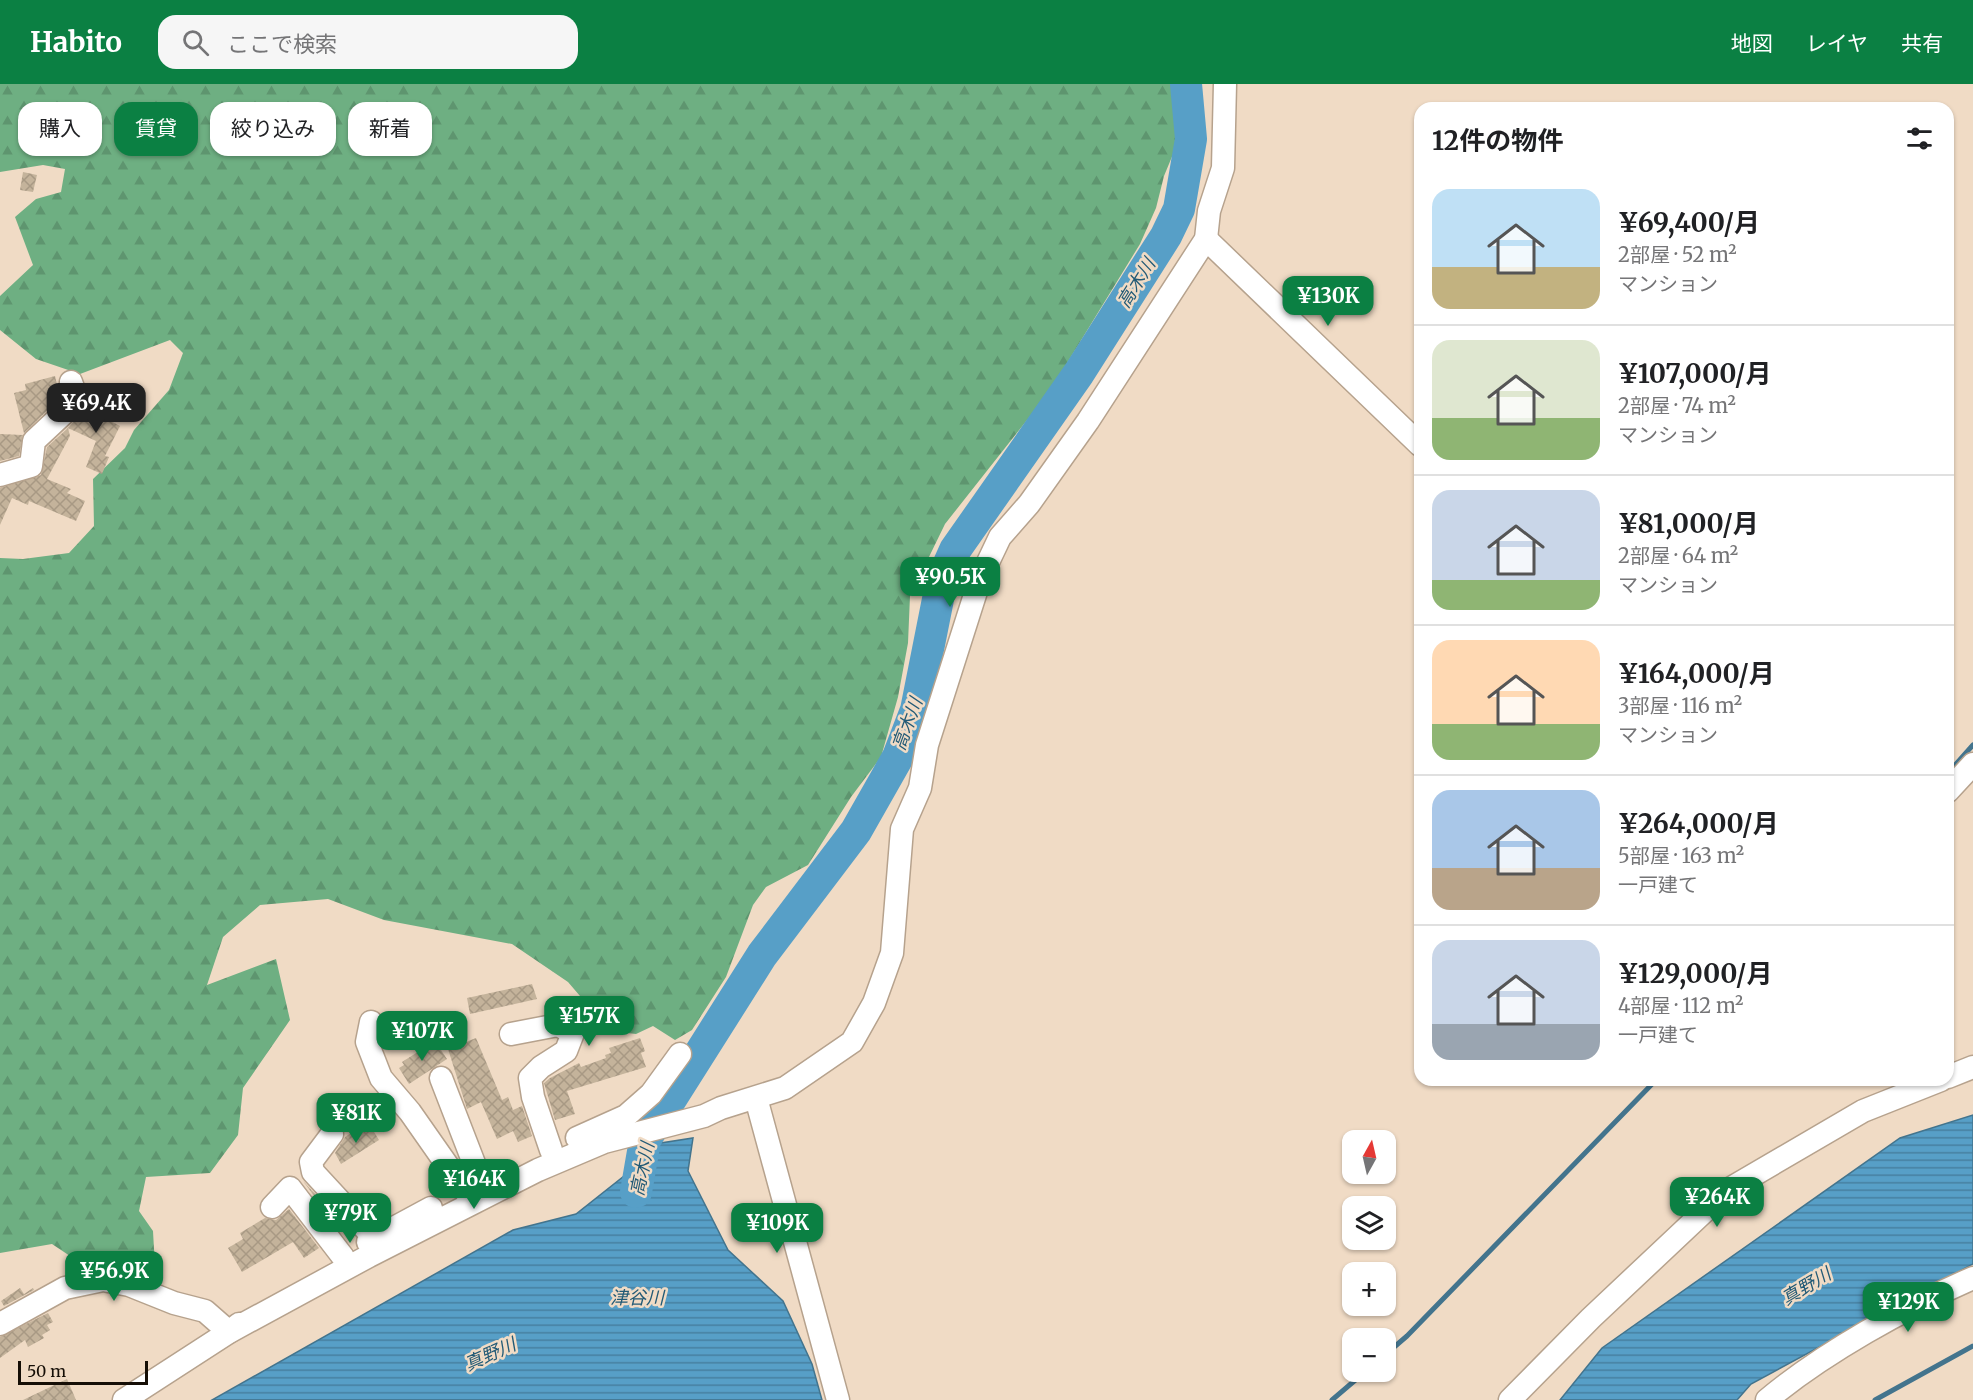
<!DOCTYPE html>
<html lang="ja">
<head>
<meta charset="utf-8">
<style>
  :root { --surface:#fff; --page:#f6f6f6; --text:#202124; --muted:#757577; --line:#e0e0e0; --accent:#0b8043 }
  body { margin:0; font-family:Merriweather,"Noto Sans JP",serif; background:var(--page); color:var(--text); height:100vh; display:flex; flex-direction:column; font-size:22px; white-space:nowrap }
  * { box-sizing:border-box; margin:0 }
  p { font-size:20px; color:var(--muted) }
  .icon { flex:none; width:33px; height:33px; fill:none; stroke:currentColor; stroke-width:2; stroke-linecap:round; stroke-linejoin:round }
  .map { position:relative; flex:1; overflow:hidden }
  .details { position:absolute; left:1414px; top:18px; width:540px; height:984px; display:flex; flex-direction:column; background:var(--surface); border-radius:18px; box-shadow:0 2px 4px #0004 }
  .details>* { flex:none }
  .guide { position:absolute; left:18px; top:18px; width:570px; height:54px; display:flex; gap:12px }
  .needle { width:39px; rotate:8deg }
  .tools { position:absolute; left:1342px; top:1046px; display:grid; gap:12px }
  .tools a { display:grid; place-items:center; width:54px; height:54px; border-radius:12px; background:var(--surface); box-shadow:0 2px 4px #0004; font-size:30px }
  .scale { position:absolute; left:18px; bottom:15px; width:130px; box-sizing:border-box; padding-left:6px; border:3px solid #150e06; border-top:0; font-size:16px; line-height:21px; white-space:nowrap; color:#150e06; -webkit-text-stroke:4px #f0dbc5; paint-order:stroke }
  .price { position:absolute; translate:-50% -51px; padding:0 14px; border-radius:12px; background:var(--accent); color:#fff; font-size:20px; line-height:39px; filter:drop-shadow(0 2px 3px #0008) }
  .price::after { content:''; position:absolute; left:50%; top:36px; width:18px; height:14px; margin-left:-9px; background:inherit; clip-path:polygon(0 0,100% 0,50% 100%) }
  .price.on { background:#222; color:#fff }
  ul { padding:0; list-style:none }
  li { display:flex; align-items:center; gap:18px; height:150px; padding:0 18px }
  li+li { border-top:2px solid var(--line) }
  li span { display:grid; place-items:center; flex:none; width:168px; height:120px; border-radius:18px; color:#555 }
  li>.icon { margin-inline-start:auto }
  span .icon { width:72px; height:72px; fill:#fffc; stroke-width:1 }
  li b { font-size:26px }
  h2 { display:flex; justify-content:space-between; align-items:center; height:72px; padding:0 18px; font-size:26px }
  .tag { padding:0 21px; border-radius:18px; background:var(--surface); box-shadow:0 2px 4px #0004; font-size:21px; line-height:54px }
  .tag.on { background:var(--accent); color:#fff }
  header { display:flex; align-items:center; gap:36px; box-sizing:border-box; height:84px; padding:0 30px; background:var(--accent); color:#fff }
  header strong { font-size:28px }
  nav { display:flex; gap:33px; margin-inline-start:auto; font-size:21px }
  .search { width:420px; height:54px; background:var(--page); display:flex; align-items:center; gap:15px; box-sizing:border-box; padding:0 21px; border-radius:18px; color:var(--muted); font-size:22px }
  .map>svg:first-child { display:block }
  .forest { fill:url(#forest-firs) }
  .water { fill:url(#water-rules); stroke:#43748d; stroke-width:1.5 }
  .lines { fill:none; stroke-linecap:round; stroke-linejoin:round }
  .stream { stroke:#43748d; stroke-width:5 }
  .river { stroke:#579fc7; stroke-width:32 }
  .building { fill:url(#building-cross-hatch) }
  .minor-casing { stroke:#b6a28d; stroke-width:25 }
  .minor { stroke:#fff; stroke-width:22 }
  .labels { text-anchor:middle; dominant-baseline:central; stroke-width:5; stroke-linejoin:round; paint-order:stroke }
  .water-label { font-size:18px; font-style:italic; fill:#225a76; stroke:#f0dbc5 }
</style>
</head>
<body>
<header>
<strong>Habito</strong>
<div class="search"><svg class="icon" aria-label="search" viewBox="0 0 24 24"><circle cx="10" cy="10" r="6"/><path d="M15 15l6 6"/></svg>ここで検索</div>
<nav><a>地図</a><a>レイヤ</a><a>共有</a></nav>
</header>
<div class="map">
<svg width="1973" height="1316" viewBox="0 0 1973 1316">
  <defs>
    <pattern id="forest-firs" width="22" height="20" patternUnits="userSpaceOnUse" patternTransform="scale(1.5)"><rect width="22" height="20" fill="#6eaf82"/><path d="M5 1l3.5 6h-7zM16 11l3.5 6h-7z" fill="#5e956f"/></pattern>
    <pattern id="water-rules" width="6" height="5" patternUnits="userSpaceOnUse" patternTransform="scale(1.5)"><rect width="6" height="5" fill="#579fc7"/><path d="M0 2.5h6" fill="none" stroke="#4780a0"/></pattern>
    <pattern id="building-cross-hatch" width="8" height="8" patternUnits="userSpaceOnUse" patternTransform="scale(1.5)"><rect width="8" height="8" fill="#c4b39b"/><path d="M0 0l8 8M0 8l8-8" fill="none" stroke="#a89984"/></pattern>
  </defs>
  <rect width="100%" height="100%" fill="#f0dbc5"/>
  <polygon class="forest" points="0,0 1172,0 1176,63 1164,92 1156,124 1140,160 1050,307 945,440 910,512 908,559 898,613 881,673 851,713 808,781 766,803 753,821 726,893 692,946 675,956 653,942 636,950 610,947 568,898 512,860 384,836 328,815 260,821 223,853 207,901 276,875 290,936 243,1004 238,1051 210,1089 146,1093 139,1127 153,1147 155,1183 120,1184 79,1178 52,1160 0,1169 0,474 23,475 69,469 94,442 93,395 125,364 134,346 169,306 183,269 170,256 80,290 36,275 0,246 0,212 33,181 15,133 36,115 61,108 65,85 43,81 0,88"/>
  <g class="water">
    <polygon points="1973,1031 1973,1180 1751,1300 1737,1316 1560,1316 1602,1264 1900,1054"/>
    <polygon points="693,1054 688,1087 728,1166 783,1217 812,1280 822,1316 212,1316 513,1146 576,1130 624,1092 648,1061"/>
  </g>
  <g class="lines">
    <g class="stream">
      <polyline points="1948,689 1973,661"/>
      <polyline points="1386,1270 1407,1252 1656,996"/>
      <polyline points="1332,1316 1366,1287"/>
      <polyline points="1875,1316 1973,1262"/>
    </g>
    <polyline class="river" points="636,1108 645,1056 762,871 856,747 898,673 916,626 942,495 955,466 1079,289 1166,152 1179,125 1191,55 1186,0"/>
  </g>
  <g class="building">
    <polygon points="23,88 37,91 33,108 20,106"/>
    <polygon points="55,292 59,310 54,320 24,349 14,309 26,306 25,300"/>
    <polygon points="88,311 95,315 90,326 120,342 105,372 109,373 102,390 86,383 96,357 68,344 77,334"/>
    <polygon points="68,344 70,352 47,395 71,405 67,409 85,417 76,437 29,417 28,421 12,414 0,441 0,404 41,391 47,363"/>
    <polygon points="0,350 23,351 19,372 0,377"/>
    <polygon points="532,900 537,915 470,930 467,914"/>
    <polygon points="476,954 502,1016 508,1013 513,1026 522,1022 532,1052 518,1058 513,1047 497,1055 481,1018 467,1025 448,965"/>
    <polygon points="640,954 645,967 641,969 646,983 567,1007 575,1030 555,1036 544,999 550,994 579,979 581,983 606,974 605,971 611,969 609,964"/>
    <polygon points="435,957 447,975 409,1000 399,984 404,981 402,978"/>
    <polygon points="371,1043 379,1056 341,1080 335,1069 345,1053 357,1045 360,1050"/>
    <polygon points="303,1097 343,1140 338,1144"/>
    <polygon points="289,1125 319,1164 304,1174 293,1158 242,1188 228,1164 243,1155 240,1149 265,1134 276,1136"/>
    <polygon points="20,1204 24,1210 33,1204 34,1206 4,1222 1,1217"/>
    <polygon points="48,1229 53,1238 47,1241 50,1246 42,1251 44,1254 28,1263 25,1256 0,1274 0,1253"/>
    <polygon points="67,1295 76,1316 23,1316"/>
  </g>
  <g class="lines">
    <defs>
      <g id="minor">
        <polyline points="1206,155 1420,361"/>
        <polyline points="0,391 31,382 34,357 65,328 75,309 71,298"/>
        <polyline points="1948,707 1973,680"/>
        <polyline points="371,938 367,958 381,994 410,1028 466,1108"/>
        <polyline points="511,950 558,941 573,949 566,967 541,983 530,994 533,1013 551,1066"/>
        <polyline points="1948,993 1973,983"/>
        <polyline points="441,994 482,1100"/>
        <polyline points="756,1014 838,1316"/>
        <polyline points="332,1050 311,1078 313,1088 374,1154"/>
        <polyline points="577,1054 626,1032 651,1010 680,970"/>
        <polyline points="272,1123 290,1104 343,1173"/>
        <polyline points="368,1158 431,1124"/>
        <polyline points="0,1240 65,1204 103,1196 129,1201 174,1219 205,1227 229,1248 239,1240"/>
        <polyline points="124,1316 229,1248 369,1172 538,1086 604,1058 704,1032 721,1024 785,1004 852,958 874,919 892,869 902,745 920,704 927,661 980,495 1000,453 1029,420 1088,337 1206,155 1209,127 1223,84 1225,0"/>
        <polyline points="1510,1316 1591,1234 1726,1107 1863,1027 1941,996"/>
        <path d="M1767,1316C1823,1269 1906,1223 1973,1194"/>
      </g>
    </defs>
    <use href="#minor" class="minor-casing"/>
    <use href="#minor" class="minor"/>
  </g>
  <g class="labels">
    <g class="water-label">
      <text transform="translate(1136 199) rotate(-58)">高木川</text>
      <text transform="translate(907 640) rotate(-70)">高木川</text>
      <text transform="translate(642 1085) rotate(-78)">高木川</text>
      <text transform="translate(1806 1202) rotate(-31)">真野川</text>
      <text x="637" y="1213">津谷川</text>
      <text transform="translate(490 1270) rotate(-24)">真野川</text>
    </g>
  </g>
</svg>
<div class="tools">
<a><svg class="needle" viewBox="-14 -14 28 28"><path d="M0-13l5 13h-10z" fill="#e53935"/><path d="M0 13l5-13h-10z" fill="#757577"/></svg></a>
<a><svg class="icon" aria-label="layers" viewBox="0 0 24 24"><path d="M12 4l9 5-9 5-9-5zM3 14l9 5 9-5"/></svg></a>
<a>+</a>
<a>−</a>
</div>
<div class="scale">50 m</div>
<b class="price" style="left:1328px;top:243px">¥130K</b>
<b class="price on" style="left:96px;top:350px">¥69.4K</b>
<b class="price" style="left:950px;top:524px">¥90.5K</b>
<b class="price" style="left:589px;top:963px">¥157K</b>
<b class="price" style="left:422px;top:978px">¥107K</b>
<b class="price" style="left:356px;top:1060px">¥81K</b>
<b class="price" style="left:474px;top:1126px">¥164K</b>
<b class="price" style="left:1717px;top:1144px">¥264K</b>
<b class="price" style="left:350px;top:1160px">¥79K</b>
<b class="price" style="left:777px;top:1170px">¥109K</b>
<b class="price" style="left:114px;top:1218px">¥56.9K</b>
<b class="price" style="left:1908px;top:1249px">¥129K</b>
<div class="guide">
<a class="tag">購入</a>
<a class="tag on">賃貸</a>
<a class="tag">絞り込み</a>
<a class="tag">新着</a>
</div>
<section class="details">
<h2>12件の物件<svg class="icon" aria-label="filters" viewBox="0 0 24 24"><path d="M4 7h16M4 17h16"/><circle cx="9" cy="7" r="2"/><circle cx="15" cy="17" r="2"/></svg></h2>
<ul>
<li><span style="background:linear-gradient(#bfe0f5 65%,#c2b280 0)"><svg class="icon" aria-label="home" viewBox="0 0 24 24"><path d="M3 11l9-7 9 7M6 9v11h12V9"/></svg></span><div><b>¥69,400/月</b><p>2部屋 · 52 m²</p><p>マンション</p></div></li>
<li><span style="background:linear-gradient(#dfe7d0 65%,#8fb573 0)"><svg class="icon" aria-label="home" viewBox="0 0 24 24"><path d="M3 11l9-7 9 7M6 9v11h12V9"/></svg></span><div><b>¥107,000/月</b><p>2部屋 · 74 m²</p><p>マンション</p></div></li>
<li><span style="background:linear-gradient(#c9d6e8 75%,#8fb573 0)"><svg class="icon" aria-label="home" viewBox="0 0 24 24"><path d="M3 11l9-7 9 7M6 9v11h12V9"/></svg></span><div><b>¥81,000/月</b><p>2部屋 · 64 m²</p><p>マンション</p></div></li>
<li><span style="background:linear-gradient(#ffd9b3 70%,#8fb573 0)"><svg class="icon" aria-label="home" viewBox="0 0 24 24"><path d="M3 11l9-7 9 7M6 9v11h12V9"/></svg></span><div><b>¥164,000/月</b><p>3部屋 · 116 m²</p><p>マンション</p></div></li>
<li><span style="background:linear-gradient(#a9c7e8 65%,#b9a48a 0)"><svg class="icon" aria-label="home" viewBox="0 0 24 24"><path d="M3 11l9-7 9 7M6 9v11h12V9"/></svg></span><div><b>¥264,000/月</b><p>5部屋 · 163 m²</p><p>一戸建て</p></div></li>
<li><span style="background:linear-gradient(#c9d6e8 70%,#9aa5b1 0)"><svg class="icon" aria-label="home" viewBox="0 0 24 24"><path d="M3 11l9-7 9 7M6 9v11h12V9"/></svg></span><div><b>¥129,000/月</b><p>4部屋 · 112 m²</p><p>一戸建て</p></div></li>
</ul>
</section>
</div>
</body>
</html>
